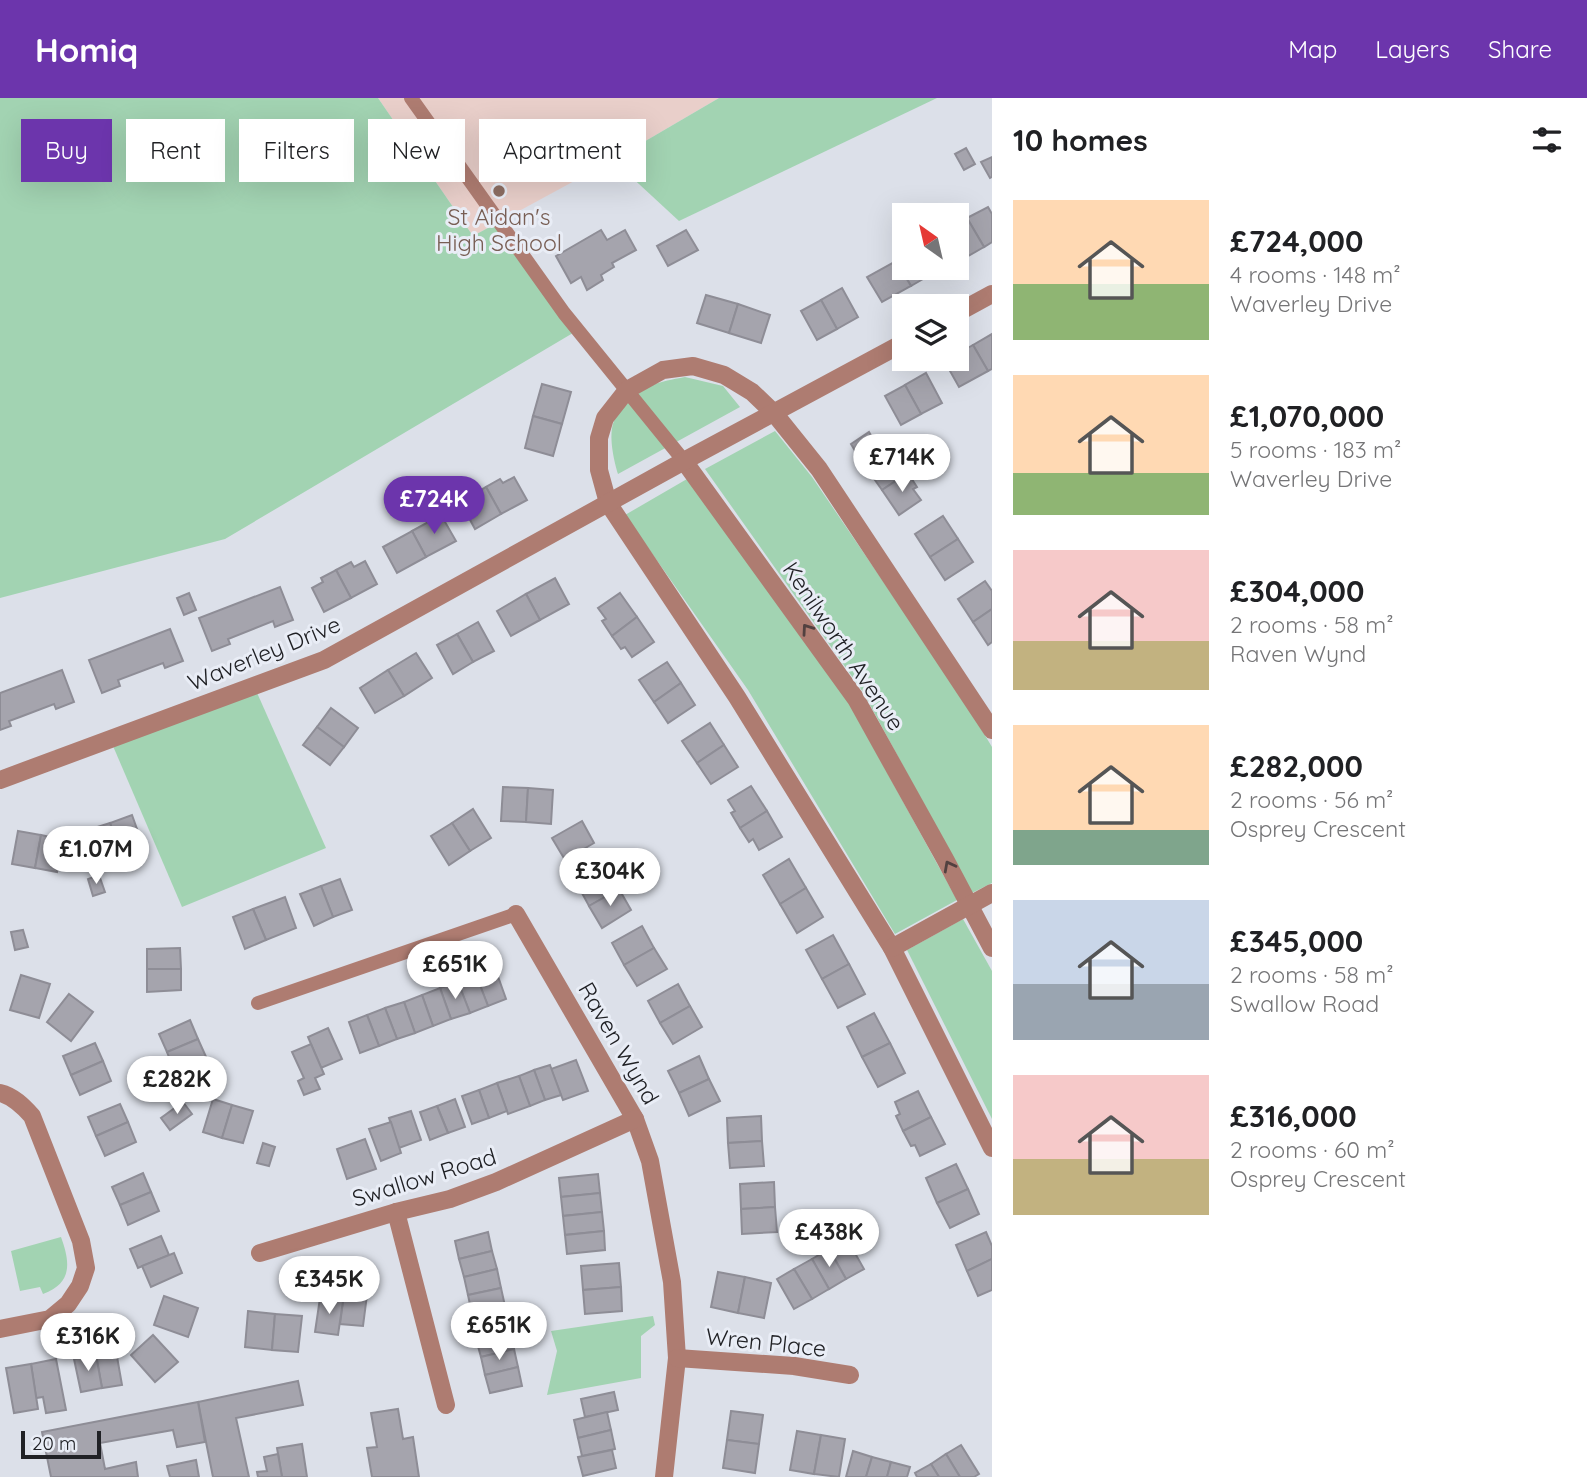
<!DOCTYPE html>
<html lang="en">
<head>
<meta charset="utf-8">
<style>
  :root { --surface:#fff; --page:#f6f6f6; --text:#202124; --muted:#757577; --accent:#6c35ac }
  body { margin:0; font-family:Quicksand,sans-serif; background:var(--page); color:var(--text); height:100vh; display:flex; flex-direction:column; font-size:26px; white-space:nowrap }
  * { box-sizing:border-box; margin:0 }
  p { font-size:23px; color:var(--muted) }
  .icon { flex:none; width:38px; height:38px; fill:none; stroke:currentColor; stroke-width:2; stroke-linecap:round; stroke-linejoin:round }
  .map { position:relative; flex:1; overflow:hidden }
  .side { display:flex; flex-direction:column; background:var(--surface); width:595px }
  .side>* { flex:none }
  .hud { position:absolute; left:21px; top:21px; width:665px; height:63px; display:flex; gap:14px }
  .needle { width:46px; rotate:326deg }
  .buttons { position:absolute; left:892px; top:105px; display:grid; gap:14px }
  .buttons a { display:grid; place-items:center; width:77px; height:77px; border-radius:0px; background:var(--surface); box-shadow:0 7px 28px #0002; font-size:35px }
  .scale { position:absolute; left:21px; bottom:18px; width:80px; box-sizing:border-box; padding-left:7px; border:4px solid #202125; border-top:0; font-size:19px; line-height:24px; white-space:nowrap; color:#202125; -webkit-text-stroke:5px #e9edf6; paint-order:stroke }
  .price { position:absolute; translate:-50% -60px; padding:0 16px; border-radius:24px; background:#fff; color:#222; font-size:23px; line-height:46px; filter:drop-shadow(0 2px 4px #0008) }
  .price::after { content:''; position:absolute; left:50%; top:42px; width:21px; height:16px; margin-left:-10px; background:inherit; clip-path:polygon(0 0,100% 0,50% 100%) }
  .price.on { background:var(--accent); color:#fff }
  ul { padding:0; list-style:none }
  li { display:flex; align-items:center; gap:21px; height:175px; padding:0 21px }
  li span { display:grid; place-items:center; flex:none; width:196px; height:140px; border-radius:0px; color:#555 }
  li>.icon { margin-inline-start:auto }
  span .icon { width:84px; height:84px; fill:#fffc; stroke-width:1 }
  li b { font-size:30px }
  h2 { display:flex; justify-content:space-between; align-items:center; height:84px; padding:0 21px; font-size:30px }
  .tag { padding:0 24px; border-radius:0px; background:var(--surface); box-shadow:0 7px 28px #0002; font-size:24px; line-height:63px }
  .tag.on { background:var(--accent); color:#fff }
  header { display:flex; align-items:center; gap:42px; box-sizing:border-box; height:98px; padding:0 35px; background:var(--accent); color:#fff }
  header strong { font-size:33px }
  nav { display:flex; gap:38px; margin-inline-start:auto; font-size:24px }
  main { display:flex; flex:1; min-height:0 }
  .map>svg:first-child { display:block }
  .education { fill:#e9cfca }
  .green { fill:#a2d3b2 }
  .building { fill:#a5a4ad; stroke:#8e8d96; stroke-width:2 }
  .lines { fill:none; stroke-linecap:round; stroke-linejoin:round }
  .service { stroke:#ae7c71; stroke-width:14 }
  .minor { stroke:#ae7c71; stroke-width:18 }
  .oneway { stroke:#524140 }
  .education-dot { fill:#8d6e63; stroke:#e9edf6; stroke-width:2.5 }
  .labels { text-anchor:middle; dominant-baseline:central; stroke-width:6; stroke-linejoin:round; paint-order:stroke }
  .education-label { font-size:23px; fill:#785e54; stroke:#e9edf6 }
  .street-label { font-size:23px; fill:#202125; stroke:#e9edf6 }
</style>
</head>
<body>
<header>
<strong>Homiq</strong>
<nav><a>Map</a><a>Layers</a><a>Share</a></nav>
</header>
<main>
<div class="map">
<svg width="992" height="1379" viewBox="0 0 992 1379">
  <rect width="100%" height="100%" fill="#dce0e9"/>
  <polygon class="education" points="378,0 719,0 613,62 473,138"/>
  <g class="green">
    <polygon points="0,0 378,0 473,138 499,124 578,232 225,441 0,500"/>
    <polygon points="719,0 937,0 679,123 613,62"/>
    <path d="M685,279L723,288L740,309L618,376C614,363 608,337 614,323C616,317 622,310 627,306C647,286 658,284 685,279Z"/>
    <polygon points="775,333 812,379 962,599 992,649 992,785 972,795 863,594 705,371"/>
    <polygon points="687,381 849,605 957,802 895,836 748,592 625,417"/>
    <polygon points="254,588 326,750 182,809 110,641"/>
    <polygon points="963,821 992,873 992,1021 907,852"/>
    <path d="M61,1139C70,1164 73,1185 43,1196L40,1189L20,1193L11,1153Z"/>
    <polygon points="653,1218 655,1227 641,1238 641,1280 547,1297 557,1253 551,1233"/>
  </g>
  <g class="building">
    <polygon points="966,50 975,66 964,72 955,56"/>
    <polygon points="992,59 992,79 990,80 981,64"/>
    <polygon points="988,109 992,116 992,144 984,149 967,120"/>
    <polygon points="967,120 984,149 963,161 957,150 957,126"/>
    <polygon points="601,132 607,142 625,132 636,152 612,165 614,169 601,177 603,182 587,192 581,179 571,185 556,158"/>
    <polygon points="686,132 698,152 668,168 657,148"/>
    <polygon points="905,158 905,170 939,170 940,171 911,188 896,163"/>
    <polygon points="896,163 911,188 882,204 867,179"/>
    <polygon points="842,190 858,219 837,231 821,202"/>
    <polygon points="706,197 738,206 729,235 697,225"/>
    <polygon points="821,202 837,231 817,242 801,213"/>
    <polygon points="738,206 770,217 761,245 729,235"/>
    <polygon points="992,236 992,271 988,273 973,247"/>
    <polygon points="973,247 988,273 959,289 945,264 950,261 957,261 957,256"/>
    <polygon points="926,275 942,305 921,316 905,287"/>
    <polygon points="542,286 571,294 562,326 533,318"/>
    <polygon points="905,287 921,316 901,327 885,298"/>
    <polygon points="533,318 562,326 553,358 525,350"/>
    <polygon points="869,334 878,349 860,361 851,346"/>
    <polygon points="887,353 895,363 898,361 908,375 882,392 865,368"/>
    <polygon points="908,375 917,389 913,391 921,402 899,417 882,392"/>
    <polygon points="514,379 527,402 501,416 486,389 500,381 503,385"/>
    <polygon points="486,389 501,416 475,431 462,407 473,401 471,397"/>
    <polygon points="441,417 456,443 426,459 412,433"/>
    <polygon points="943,418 958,441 930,459 915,436"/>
    <polygon points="412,433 426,459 397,475 383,449"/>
    <polygon points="958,441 973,464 945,482 930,459"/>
    <polygon points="365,463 377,486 351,500 336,472 351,464 354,469"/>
    <polygon points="336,472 351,500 324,514 312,490 323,484 321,480"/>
    <polygon points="555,480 569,506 540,522 526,496"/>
    <polygon points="985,483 992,493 992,511 973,524 958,501"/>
    <polygon points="280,489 293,522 275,529 273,523 228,541 230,546 212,553 199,520"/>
    <polygon points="189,495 196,512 184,517 177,500"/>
    <polygon points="620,495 637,519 612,538 602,523 606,521 598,510"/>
    <polygon points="526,496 540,522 511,538 497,513"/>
    <polygon points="992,511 992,544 988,547 973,524"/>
    <polygon points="637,519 654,544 632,559 625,549 621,551 612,538"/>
    <polygon points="478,524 494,553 473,564 457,536"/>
    <polygon points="170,531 183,563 165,570 163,565 118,582 120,588 102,595 89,562"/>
    <polygon points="457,536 473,564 453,576 437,547"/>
    <polygon points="416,555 432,580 404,598 388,572"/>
    <polygon points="667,564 681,585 654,604 639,582"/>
    <polygon points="62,572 74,604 56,611 54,606 20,619 9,623 11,628 0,632 0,595"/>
    <polygon points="388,572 404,598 375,615 360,590"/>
    <polygon points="681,585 695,607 668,625 654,604"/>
    <polygon points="331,610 358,630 344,649 317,629"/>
    <polygon points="710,625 724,647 697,665 682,643"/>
    <polygon points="317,629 344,649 330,667 303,647"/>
    <polygon points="724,647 738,669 711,686 697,665"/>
    <polygon points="751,688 767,713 740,730 731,715 735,713 728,702"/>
    <polygon points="503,689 528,690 526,724 501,723"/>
    <polygon points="528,690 553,692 551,726 526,724"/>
    <polygon points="473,711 491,740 470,753 452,725"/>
    <polygon points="767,713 782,739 759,752 753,741 749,744 740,730"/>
    <polygon points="132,717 143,748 121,756 110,725"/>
    <polygon points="582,723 594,745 565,762 552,740"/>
    <polygon points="110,725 121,756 99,764 88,732"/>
    <polygon points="452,725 470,753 449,767 431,738"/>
    <polygon points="18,733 41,737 35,770 12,766"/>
    <polygon points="41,737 64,742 57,774 35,770"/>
    <polygon points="789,761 806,790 780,806 763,777"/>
    <polygon points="607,769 619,791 589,808 577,786"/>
    <polygon points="99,777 105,794 93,798 88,781"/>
    <polygon points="340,781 352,812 333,819 321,788"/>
    <polygon points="321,788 333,819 314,828 300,796"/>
    <polygon points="806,790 823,819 797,835 780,806"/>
    <polygon points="619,791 631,812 602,830 589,808"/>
    <polygon points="285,799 296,830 266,842 253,811"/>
    <polygon points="253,811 266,842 245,851 233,819"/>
    <polygon points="642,828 654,850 624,867 612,845"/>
    <polygon points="23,832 28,849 15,852 11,834"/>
    <polygon points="833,837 849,866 822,881 806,852"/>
    <polygon points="180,850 181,871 147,871 147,851"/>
    <polygon points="654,850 667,871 637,888 624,867"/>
    <polygon points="849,866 865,896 838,910 822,881"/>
    <polygon points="495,870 506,901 488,908 476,877"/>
    <polygon points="147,871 181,871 181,892 147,894"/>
    <polygon points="21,877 50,886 39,920 10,912"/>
    <polygon points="476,877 488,908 470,915 458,884"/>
    <polygon points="458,884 470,915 451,921 440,890"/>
    <polygon points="678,886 690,908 660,925 648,903"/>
    <polygon points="440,890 451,921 433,928 422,897"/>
    <polygon points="69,896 93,914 71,943 47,924"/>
    <polygon points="422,897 433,928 415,935 404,904"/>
    <polygon points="404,904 415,935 397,941 385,910"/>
    <polygon points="690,908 702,929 673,946 660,925"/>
    <polygon points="385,910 397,941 379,948 367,917"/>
    <polygon points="874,915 890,945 862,959 847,929"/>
    <polygon points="367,917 379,948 360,955 349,924"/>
    <polygon points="190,922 198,941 167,954 159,936"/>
    <polygon points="328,930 342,961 321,970 308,939"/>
    <polygon points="198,941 207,961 175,974 167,954"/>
    <polygon points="95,945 103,963 71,977 63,958"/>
    <polygon points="890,945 905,975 878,989 862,959"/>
    <polygon points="311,946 324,976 315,980 320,991 304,997 298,983 304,980 292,954"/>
    <polygon points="699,958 709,981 679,995 668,973"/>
    <polygon points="576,962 588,993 563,1002 551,971"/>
    <polygon points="103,963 111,983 80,997 71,977"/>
    <polygon points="550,967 561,997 545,1002 534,972"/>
    <polygon points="534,972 545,1002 530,1008 519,978"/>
    <polygon points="519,978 530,1008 508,1016 497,985"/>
    <polygon points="709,981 720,1003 689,1018 679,995"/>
    <polygon points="497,985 507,1013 489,1020 479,992"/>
    <polygon points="479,992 489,1020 472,1026 462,998"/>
    <polygon points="918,993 931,1019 903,1033 896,1018 900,1016 895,1004"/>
    <polygon points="213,1001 232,1007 222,1040 203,1034"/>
    <polygon points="455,1001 465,1029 448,1035 437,1008"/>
    <polygon points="183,1004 192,1016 170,1032 161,1020"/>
    <polygon points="120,1006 128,1024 96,1038 88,1019"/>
    <polygon points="232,1007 253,1013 243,1045 222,1040"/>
    <polygon points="437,1008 448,1035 430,1042 420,1014"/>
    <polygon points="411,1013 421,1042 399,1050 389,1020"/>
    <polygon points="761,1018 762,1043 728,1045 727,1020"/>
    <polygon points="931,1019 945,1046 920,1058 915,1047 911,1048 903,1033"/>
    <polygon points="128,1024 136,1044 105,1058 96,1038"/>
    <polygon points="391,1024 401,1055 381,1063 369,1031"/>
    <polygon points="365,1041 376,1071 347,1081 337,1051"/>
    <polygon points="762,1043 764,1068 730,1070 728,1045"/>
    <polygon points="263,1045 275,1049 269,1068 257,1065"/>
    <polygon points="956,1066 968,1091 937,1105 926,1080"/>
    <polygon points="143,1075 151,1094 120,1107 112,1089"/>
    <polygon points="598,1076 600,1095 561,1099 559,1080"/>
    <polygon points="774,1084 775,1109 741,1111 740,1086"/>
    <polygon points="968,1091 979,1116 950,1130 937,1105"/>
    <polygon points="151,1094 159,1113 128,1127 120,1107"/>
    <polygon points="600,1095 602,1114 563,1118 561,1099"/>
    <polygon points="775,1109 777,1134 742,1136 741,1111"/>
    <polygon points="602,1114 604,1133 565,1137 563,1118"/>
    <polygon points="604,1133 605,1152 567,1156 565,1137"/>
    <polygon points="488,1134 492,1153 459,1161 455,1143"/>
    <polygon points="986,1134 992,1148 992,1161 967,1173 956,1147"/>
    <polygon points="161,1138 169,1157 138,1170 130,1151"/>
    <polygon points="847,1141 864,1171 846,1181 829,1151"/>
    <polygon points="829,1151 846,1181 829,1191 812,1161"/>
    <polygon points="492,1153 497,1171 464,1179 459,1161"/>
    <polygon points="174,1155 182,1175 151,1189 142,1168"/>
    <polygon points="812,1161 829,1191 812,1201 794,1171"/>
    <polygon points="992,1161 992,1192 978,1198 967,1173"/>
    <polygon points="619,1165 621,1189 583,1192 581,1168"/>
    <polygon points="497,1171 501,1190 468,1197 464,1179"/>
    <polygon points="794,1171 812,1201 794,1211 777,1181"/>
    <polygon points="718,1174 745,1179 738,1215 711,1209"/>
    <polygon points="745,1179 771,1185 764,1220 738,1215"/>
    <polygon points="621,1189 622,1213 585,1216 583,1192"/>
    <polygon points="501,1190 505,1208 472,1216 468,1197"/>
    <polygon points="344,1195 367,1197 363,1228 340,1226"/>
    <polygon points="164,1198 198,1210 188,1239 154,1227"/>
    <polygon points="320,1200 343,1203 338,1237 315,1234"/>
    <polygon points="248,1213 275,1216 272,1252 245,1249"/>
    <polygon points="505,1214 509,1233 476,1241 472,1222"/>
    <polygon points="275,1216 302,1218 298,1254 272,1252"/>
    <polygon points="509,1233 514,1251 481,1259 476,1241"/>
    <polygon points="153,1237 178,1264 155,1284 131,1257"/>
    <polygon points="514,1251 518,1269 485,1277 481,1259"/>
    <polygon points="116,1253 122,1287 102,1290 96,1257"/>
    <polygon points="96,1257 102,1290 81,1294 74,1261"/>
    <polygon points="56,1261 66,1312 46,1315 43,1299 36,1300 31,1266"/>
    <polygon points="31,1266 38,1311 14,1315 6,1270"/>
    <polygon points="518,1269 522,1288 490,1295 485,1277"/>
    <polygon points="298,1283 303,1307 236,1320 249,1379 213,1379 198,1304"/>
    <polygon points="614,1294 618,1312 585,1319 581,1301"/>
    <polygon points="198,1304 205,1344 177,1349 173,1332 100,1345 105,1371 136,1364 138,1379 51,1379 42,1334"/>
    <polygon points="398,1311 403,1341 413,1339 419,1379 372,1379 367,1350 377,1349 371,1315"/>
    <polygon points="731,1313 763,1317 759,1346 727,1342"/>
    <polygon points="607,1314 611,1332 578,1340 574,1322"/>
    <polygon points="611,1332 615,1351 582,1358 578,1340"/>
    <polygon points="797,1333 821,1337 814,1376 790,1372"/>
    <polygon points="821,1337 845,1341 839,1379 814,1376"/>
    <polygon points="727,1342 759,1346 755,1375 723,1370"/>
    <polygon points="302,1346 307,1379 282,1379 277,1350"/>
    <polygon points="961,1347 979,1376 974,1379 960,1379 946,1356"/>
    <polygon points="612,1352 616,1370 583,1378 578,1359"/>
    <polygon points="853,1353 872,1359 866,1379 846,1379"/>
    <polygon points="278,1356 282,1379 258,1379 257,1374 267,1373 264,1359"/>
    <polygon points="946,1356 960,1379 939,1379 931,1366"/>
    <polygon points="872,1359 891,1364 887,1379 866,1379"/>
    <polygon points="196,1362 199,1379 170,1379 167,1368"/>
    <polygon points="891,1364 910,1369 907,1379 887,1379"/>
    <polygon points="931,1366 939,1379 917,1379 915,1375"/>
  </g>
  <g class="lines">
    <g class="service">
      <polyline points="411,0 564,215 684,363"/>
      <polyline points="258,905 516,816"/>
    </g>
    <g class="minor">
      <polyline points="957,215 992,196"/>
      <polyline points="684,363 856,601 945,761 992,850"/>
      <polyline points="992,632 819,371 774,315 752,294 724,277 693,268 663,272 627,292 605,320 599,340 599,372 608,405 737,599 892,850 992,1050"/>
      <polyline points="0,682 324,562 684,363 905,244"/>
      <polyline points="516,816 635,1021 650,1063 672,1184 677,1260 664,1379"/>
      <polyline points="892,850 992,795"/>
      <path d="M0,995C13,998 23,1008 32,1018L81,1143L86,1170L80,1188L68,1206L50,1221L0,1231"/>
      <polyline points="396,1114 446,1307"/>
      <polyline points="260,1155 396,1114 450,1101 496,1084 635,1021"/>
      <polyline points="677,1260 794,1268 850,1277"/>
    </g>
  </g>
  <defs><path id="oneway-chevron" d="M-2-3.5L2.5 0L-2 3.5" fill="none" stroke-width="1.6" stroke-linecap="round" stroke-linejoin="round" transform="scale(1.75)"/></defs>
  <g class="oneway">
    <use href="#oneway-chevron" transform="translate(807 531) rotate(-125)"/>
    <use href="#oneway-chevron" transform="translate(949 768) rotate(-118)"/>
  </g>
  <circle class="education-dot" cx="499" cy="93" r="7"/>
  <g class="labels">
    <g class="education-label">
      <text x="499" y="118">St Aidan's<tspan x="499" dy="26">High School</tspan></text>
    </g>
    <g class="street-label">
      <text transform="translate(844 548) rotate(56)">Kenilworth Avenue</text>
      <text transform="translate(264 555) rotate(-22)">Waverley Drive</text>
      <text transform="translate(619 945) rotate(60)">Raven Wynd</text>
      <text transform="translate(424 1079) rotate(-17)">Swallow Road</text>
      <text transform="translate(766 1244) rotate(6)">Wren Place</text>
    </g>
  </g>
</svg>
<div class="buttons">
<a><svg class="needle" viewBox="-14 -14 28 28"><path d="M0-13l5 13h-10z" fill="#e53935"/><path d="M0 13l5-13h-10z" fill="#757577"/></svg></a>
<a><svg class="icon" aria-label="layers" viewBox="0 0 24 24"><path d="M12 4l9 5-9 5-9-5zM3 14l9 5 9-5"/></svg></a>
</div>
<div class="scale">20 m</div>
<b class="price" style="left:902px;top:396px">£714K</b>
<b class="price on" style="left:434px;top:438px">£724K</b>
<b class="price" style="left:96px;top:788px">£1.07M</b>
<b class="price" style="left:610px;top:810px">£304K</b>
<b class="price" style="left:455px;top:903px">£651K</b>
<b class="price" style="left:177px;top:1018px">£282K</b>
<b class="price" style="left:829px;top:1171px">£438K</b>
<b class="price" style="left:329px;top:1218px">£345K</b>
<b class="price" style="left:499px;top:1264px">£651K</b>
<b class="price" style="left:88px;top:1275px">£316K</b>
<div class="hud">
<a class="tag on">Buy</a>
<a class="tag">Rent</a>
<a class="tag">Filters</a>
<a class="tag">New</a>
<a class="tag">Apartment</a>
</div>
</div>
<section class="side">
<h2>10 homes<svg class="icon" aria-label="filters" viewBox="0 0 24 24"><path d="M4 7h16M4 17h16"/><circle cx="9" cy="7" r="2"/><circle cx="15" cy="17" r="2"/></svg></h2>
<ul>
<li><span style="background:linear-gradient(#ffd9b3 60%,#8fb573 0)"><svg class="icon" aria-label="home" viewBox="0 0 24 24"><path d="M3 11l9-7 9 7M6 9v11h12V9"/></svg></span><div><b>£724,000</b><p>4 rooms · 148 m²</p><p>Waverley Drive</p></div></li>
<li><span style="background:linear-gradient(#ffd9b3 70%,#8fb573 0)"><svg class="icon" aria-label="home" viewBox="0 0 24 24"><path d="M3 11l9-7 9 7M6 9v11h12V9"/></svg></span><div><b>£1,070,000</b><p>5 rooms · 183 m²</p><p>Waverley Drive</p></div></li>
<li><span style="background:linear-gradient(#f6c9c9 65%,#c2b280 0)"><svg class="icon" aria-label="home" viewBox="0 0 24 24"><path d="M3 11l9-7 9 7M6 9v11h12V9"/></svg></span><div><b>£304,000</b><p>2 rooms · 58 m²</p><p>Raven Wynd</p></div></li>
<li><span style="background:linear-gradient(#ffd9b3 75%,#7fa58c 0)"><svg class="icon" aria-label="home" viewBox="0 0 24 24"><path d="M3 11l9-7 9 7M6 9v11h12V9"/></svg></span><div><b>£282,000</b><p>2 rooms · 56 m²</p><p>Osprey Crescent</p></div></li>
<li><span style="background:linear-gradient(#c9d6e8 60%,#9aa5b1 0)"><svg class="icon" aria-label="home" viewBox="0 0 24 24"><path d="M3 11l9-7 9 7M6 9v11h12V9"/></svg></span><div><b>£345,000</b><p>2 rooms · 58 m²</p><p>Swallow Road</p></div></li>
<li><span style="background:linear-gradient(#f6c9c9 60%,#c2b280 0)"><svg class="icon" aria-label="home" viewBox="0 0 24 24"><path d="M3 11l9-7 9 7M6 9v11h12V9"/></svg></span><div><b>£316,000</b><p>2 rooms · 60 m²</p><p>Osprey Crescent</p></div></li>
</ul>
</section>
</main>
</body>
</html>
